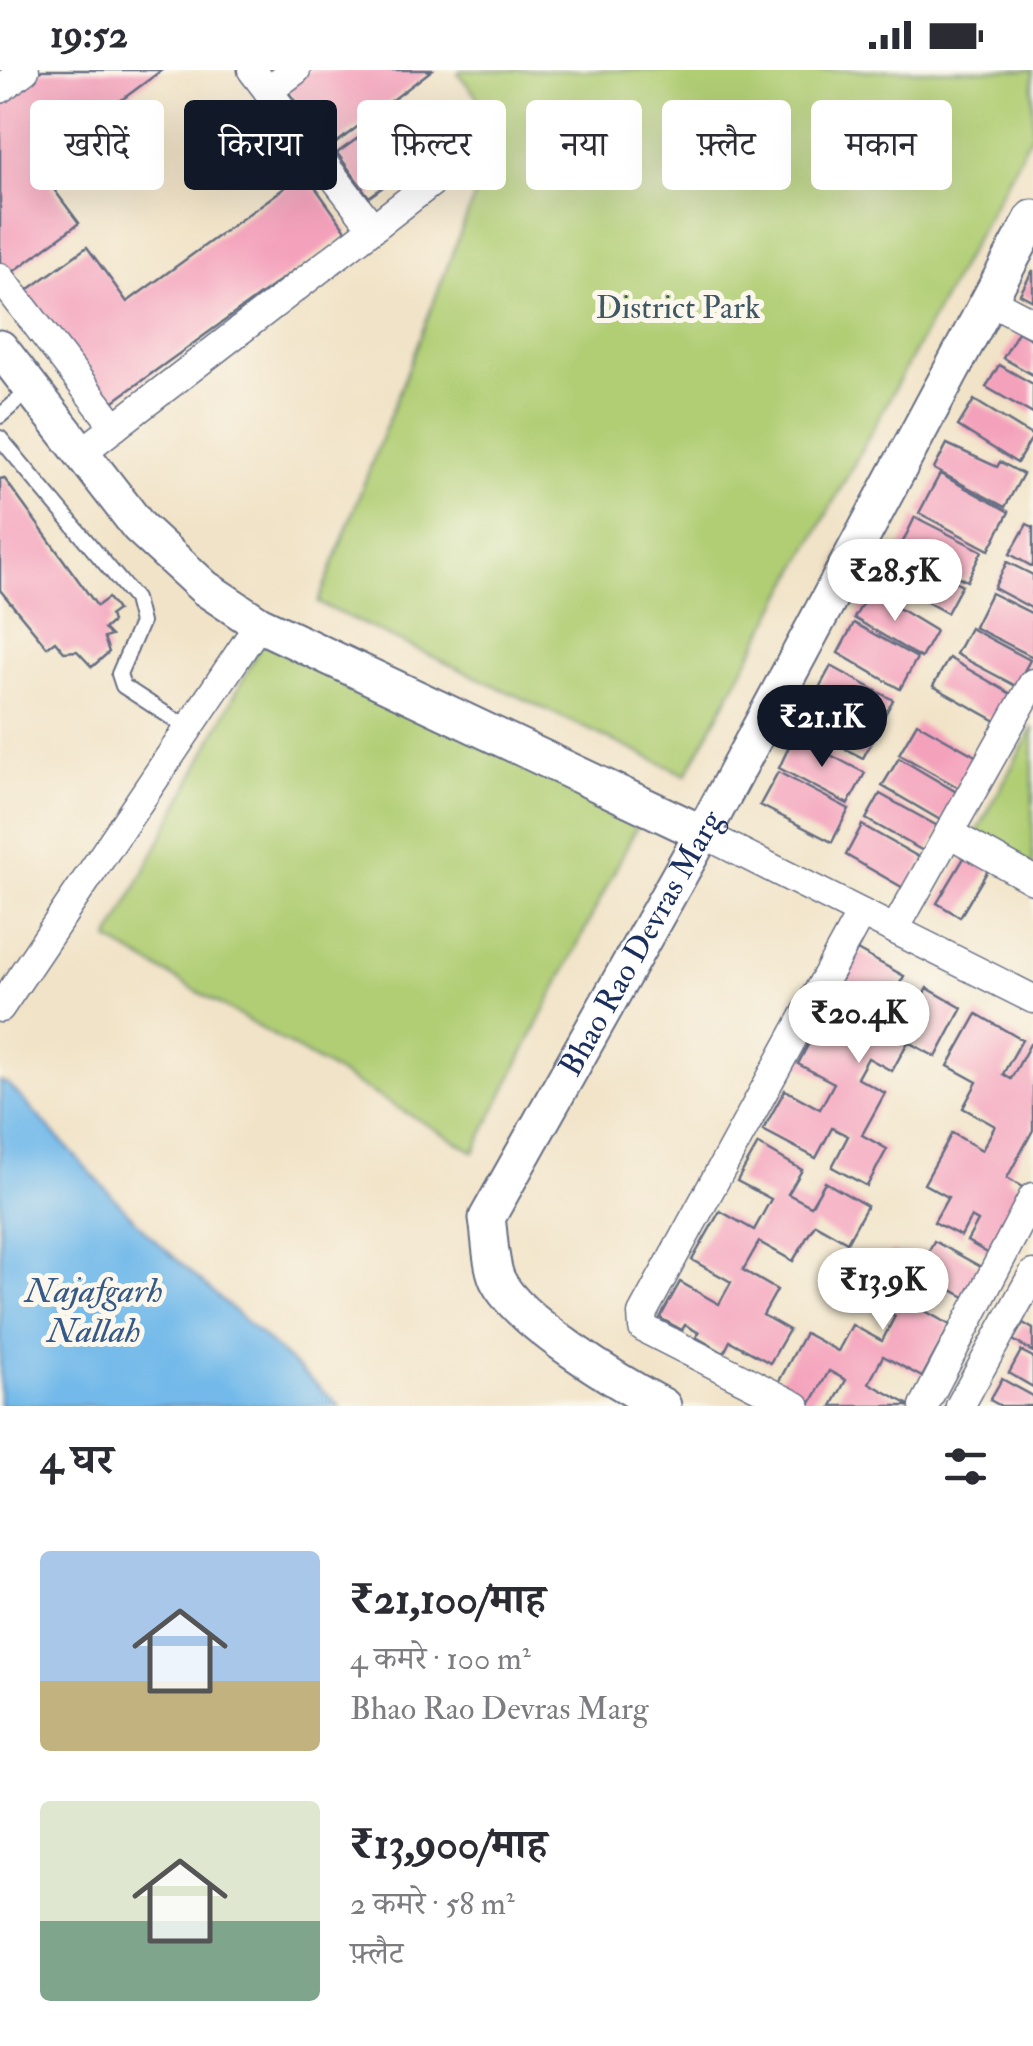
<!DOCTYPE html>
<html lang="hi">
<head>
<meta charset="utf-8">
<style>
  :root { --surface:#fff; --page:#f7f7f7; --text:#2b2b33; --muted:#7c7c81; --accent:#111827 }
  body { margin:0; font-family:"IM FELL Double Pica","Noto Serif Devanagari",serif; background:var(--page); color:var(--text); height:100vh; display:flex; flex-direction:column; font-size:38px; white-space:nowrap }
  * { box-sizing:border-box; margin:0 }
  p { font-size:32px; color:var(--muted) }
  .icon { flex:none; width:55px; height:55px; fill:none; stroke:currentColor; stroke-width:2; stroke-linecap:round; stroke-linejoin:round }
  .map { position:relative; height:1336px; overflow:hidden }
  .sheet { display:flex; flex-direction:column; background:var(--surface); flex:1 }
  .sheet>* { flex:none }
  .guide { position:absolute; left:30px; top:30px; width:975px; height:90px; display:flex; gap:20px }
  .price { position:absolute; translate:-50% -85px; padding:0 22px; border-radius:35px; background:#fff; color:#222; font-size:32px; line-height:65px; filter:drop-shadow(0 2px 5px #0008) }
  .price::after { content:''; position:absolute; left:50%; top:60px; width:30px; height:22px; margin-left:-15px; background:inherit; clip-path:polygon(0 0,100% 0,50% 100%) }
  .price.selected { background:var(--accent); color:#fff }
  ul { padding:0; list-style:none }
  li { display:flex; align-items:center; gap:30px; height:250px; padding:0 40px }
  li span { display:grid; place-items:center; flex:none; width:280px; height:200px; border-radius:10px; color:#555 }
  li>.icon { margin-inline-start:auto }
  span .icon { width:120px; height:120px; fill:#fffc; stroke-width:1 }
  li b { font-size:42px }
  h2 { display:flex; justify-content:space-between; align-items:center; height:120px; padding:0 40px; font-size:42px }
  .pill { padding:0 35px; border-radius:10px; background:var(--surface); box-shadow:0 10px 40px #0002; font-size:35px; line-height:90px }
  .pill.selected { background:var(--accent); color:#fff }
  .status { display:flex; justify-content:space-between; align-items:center; height:70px; padding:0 50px; background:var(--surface); direction:ltr }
  .status svg { height:28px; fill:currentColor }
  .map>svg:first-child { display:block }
  .green { fill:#b1ce75; stroke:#667e6a; stroke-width:2.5 }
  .water { fill:#73baea; stroke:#4774a4; stroke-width:2.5 }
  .building { fill:#f4a2bc }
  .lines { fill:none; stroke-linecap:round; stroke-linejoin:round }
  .service-casing { stroke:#666e83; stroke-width:18 }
  .minor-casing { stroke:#666e83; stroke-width:31 }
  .tertiary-casing { stroke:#666e83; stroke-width:39 }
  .service { stroke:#fff; stroke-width:14 }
  .minor { stroke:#fff; stroke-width:28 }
  .tertiary { stroke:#fff; stroke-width:35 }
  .labels { text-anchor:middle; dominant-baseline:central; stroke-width:10; stroke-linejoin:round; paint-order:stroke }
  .park-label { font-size:32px; fill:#405764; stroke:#fbf7ec }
  .street-label { font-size:32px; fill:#1b2f5e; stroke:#fbf7ec }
  .water-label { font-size:35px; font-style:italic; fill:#355988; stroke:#fbf7ec }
</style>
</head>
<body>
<div class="status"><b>19:52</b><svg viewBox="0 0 49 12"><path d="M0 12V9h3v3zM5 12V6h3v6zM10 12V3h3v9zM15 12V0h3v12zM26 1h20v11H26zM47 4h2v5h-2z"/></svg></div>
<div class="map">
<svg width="1033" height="1336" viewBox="0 0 1033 1336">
  <rect width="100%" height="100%" fill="#fbf7ec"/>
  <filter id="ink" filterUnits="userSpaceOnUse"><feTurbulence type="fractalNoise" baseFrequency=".01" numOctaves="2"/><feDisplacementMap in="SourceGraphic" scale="20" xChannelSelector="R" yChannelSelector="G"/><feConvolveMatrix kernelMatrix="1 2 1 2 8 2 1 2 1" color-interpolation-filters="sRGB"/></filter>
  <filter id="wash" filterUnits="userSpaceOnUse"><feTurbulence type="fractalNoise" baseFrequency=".0048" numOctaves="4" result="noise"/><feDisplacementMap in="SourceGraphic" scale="40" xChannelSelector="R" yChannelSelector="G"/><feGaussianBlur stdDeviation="2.25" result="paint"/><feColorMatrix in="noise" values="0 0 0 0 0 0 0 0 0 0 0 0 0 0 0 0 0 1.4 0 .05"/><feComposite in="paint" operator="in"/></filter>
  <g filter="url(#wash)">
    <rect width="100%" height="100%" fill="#f1e3c7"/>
    <g class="green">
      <polygon points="461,0 1033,0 1033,62 686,705 318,533 501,57 458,3"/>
      <polygon points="262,572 647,736 474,1082 109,870"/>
      <polygon points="1033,657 1033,797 975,766"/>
    </g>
    <polygon class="water" points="0,1011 9,1015 147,1163 340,1336 0,1336"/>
    <g id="blocks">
      <g class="building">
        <polygon points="42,0 162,0 35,94 79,153 5,208 0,201 0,32"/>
        <polygon points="310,0 432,0 331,77 286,18"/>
        <polygon points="400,38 432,82 369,127 337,83"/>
        <polygon points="305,103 347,162 104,338 21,225 87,177 127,232"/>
        <polygon points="1033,200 1033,231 1020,224"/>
        <polygon points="1018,262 1033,270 1033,305 1003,288"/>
        <polygon points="999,295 1033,314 1033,344 986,317"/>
        <polygon points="974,330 1033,366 1017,393 958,356"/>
        <polygon points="947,374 997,397 1000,392 1023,404 1005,437 934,399"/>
        <polygon points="940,404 1009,442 989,480 919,443"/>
        <polygon points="4,408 97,536 108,528 117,540 110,545 112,552 104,559 111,566 104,568 109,582 92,597 77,581 64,582 55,571 47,577 0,520 0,409"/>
        <polygon points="915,447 982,481 967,511 900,478"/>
        <polygon points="1027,454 1033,457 1033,497 1010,484"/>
        <polygon points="899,480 962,515 947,543 883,508"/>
        <polygon points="1007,492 1033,505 1033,539 994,518"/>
        <polygon points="870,521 936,561 921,588 854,548"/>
        <polygon points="991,523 1033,544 1033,587 974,557"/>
        <polygon points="854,553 917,588 900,619 838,583"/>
        <polygon points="970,558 1030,590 1016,616 956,584"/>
        <polygon points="949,588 1011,624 996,651 933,616"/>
        <polygon points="831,596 893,630 879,655 817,622"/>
        <polygon points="814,625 879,658 863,688 799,655"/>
        <polygon points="917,653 979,688 961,719 899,684"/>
        <polygon points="794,666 865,703 848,734 779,698"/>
        <polygon points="899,688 958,723 942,751 882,716"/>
        <polygon points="778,702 849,739 832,772 760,735"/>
        <polygon points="880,724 941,758 927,783 866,749"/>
        <polygon points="862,755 924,790 907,820 846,785"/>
        <polygon points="967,783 990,797 960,847 937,833"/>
        <polygon points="857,880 904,906 889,933 912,946 927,918 962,938 936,987 908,972 892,1001 868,988 857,1008 885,1023 862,1065 887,1079 867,1116 832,1097 848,1066 832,1058 816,1088 763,1060 785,1020 820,1039 834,1013 798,994 823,946 861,967 875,940 836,919"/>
        <polygon points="977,944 1022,970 1003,1004 1011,1009 1030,974 1033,975 1033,1060 1007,1108 1027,1120 991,1185 967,1171 978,1151 971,1147 961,1166 934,1152 948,1127 924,1114 952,1063 982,1080 995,1056 963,1038 977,1012 948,996"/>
        <polygon points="758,1074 802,1100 788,1124 811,1136 825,1112 867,1136 847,1172 815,1154 793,1191 759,1172 743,1200 777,1220 763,1245 789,1260 770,1293 730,1271 724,1283 696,1267 699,1263 685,1255 682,1260 660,1248 680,1212 719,1234 731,1212 692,1190 720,1141 754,1160 771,1129 737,1111"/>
        <polygon points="934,1171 981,1197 965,1227 929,1208 914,1235 950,1255 922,1307 883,1286 869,1313 911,1336 832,1336 846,1310 829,1301 811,1333 777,1315 805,1263 838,1281 852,1255 882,1271 895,1246 866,1230 892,1181 921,1196"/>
        <polygon points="1023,1253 1033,1259 1033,1282 1013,1270"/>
        <polygon points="1021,1281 1033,1287 1033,1317 1009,1303"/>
        <polygon points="1002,1309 1033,1326 1033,1336 1001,1336 990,1330"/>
      </g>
    </g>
  </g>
  <g filter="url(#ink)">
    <use href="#blocks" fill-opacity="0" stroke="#666e83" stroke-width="2.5"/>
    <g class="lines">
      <defs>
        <g id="service">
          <polyline points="0,346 31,319"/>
          <polyline points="0,368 135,529 141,553 119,604 123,616 189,659"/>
        </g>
        <g id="minor">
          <polyline points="0,19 25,0"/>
          <polyline points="268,21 296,0"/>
          <polyline points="373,158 481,74"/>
          <polyline points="0,207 115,357"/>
          <polyline points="989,230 1033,253"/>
          <polyline points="81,383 373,158 252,0"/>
          <polyline points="702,763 1033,929"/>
          <polyline points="949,763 1033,810"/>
          <polyline points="895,859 1033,613"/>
          <polyline points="0,938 259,554"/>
          <polyline points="796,1336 643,1258 642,1244 861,843"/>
          <polyline points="924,1336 1033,1127"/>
          <polyline points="960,1336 1033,1204"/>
        </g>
        <g id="tertiary">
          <polyline points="0,278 139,457 205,518 259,554 702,763"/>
          <path id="s1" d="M663,1336C621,1314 516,1251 497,1209C490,1192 490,1166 487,1148L712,747L1033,148"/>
        </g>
      </defs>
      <use href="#service" class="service-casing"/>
      <use href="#minor" class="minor-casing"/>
      <use href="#tertiary" class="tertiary-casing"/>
      <use href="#service" class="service"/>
      <use href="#minor" class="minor"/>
      <use href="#tertiary" class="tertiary"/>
    </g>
  </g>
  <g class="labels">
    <g class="park-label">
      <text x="678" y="238">District Park</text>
    </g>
    <g class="street-label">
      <text stroke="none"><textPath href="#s1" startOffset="588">Bhao Rao Devras Marg</textPath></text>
    </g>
    <g class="water-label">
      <text x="94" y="1221">Najafgarh<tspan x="94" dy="40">Nallah</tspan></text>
    </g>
  </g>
</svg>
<b class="price" style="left:895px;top:554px">₹28.5K</b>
<b class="price selected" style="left:822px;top:700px">₹21.1K</b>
<b class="price" style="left:859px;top:996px">₹20.4K</b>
<b class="price" style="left:883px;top:1263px">₹13.9K</b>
<div class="guide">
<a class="pill">खरीदें</a>
<a class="pill selected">किराया</a>
<a class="pill">फ़िल्टर</a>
<a class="pill">नया</a>
<a class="pill">फ़्लैट</a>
<a class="pill">मकान</a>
</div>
</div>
<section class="sheet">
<h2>4 घर<svg class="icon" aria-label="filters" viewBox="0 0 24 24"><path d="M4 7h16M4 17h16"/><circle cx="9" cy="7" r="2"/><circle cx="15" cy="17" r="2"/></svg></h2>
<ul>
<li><span style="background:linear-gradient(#a9c7e8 65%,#c2b280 0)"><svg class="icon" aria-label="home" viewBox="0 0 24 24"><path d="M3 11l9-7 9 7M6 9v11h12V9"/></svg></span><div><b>₹21,100/माह</b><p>4 कमरे · 100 m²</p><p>Bhao Rao Devras Marg</p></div></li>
<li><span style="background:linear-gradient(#dfe7d0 60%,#7fa58c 0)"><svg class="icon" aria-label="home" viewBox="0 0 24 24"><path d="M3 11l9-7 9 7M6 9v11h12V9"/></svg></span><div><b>₹13,900/माह</b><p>2 कमरे · 58 m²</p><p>फ़्लैट</p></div></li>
</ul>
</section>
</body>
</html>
